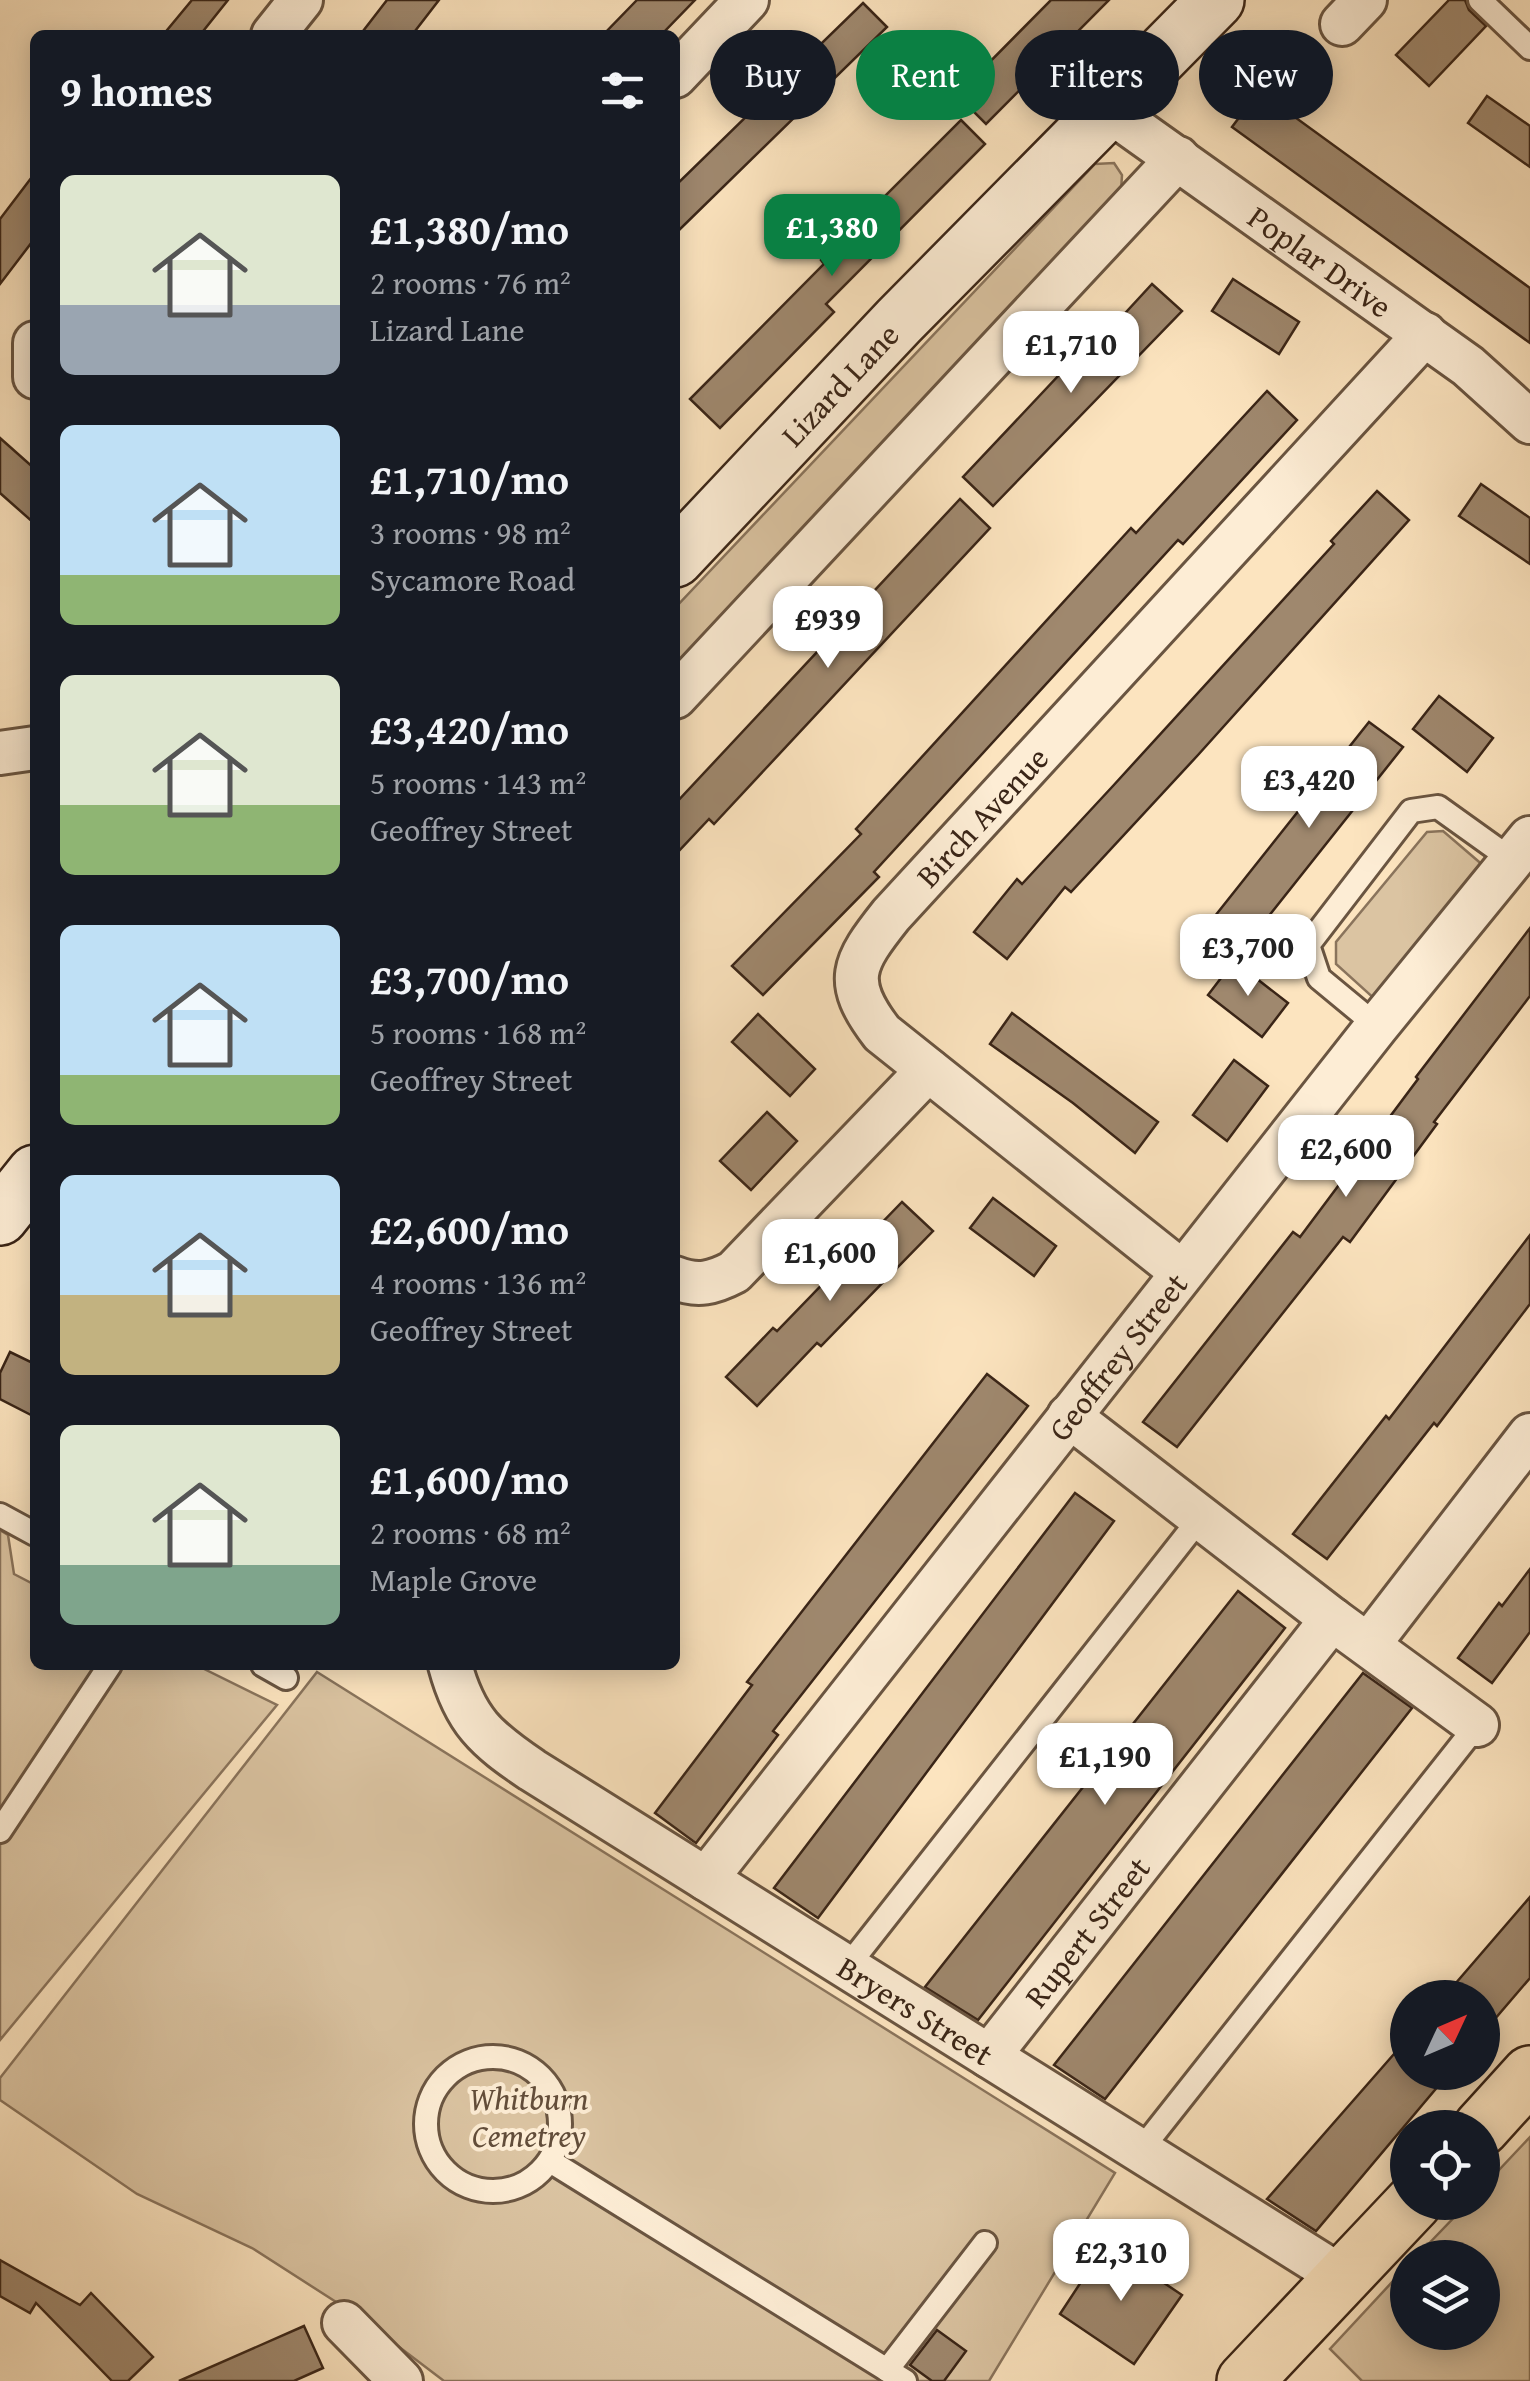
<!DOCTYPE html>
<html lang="en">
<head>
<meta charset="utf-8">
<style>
  :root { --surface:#171b24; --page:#242831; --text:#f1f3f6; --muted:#9ea1a6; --accent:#0b8043 }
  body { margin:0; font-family:"Gentium Book Plus",serif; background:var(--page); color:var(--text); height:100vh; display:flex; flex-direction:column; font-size:38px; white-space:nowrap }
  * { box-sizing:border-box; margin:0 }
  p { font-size:32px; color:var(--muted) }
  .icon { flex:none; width:55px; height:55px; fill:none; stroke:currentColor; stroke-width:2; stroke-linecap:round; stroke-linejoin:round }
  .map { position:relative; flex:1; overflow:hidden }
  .sheet { position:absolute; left:30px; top:30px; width:650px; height:1640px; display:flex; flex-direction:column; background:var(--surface); border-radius:15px; box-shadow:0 5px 25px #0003 }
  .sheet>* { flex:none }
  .hud { position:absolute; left:710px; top:30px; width:670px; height:90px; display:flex; gap:20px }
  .needle { width:65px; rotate:46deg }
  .buttons { position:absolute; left:1390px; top:1980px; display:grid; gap:20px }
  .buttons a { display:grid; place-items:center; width:110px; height:110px; border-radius:50%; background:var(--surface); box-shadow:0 5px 25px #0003; font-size:50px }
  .price { position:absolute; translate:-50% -85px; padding:0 22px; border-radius:20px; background:#fff; color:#222; font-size:32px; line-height:65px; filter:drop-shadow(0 2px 5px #0008) }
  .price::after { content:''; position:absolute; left:50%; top:60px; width:30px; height:22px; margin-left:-15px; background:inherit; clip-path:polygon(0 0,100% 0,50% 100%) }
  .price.selected { background:var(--accent); color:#fff }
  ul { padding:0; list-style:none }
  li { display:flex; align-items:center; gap:30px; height:250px; padding:0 30px }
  li span { display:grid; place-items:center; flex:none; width:280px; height:200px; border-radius:15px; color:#555 }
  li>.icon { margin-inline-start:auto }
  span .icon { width:120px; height:120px; fill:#fffc; stroke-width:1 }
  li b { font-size:42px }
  h2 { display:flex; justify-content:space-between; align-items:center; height:120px; padding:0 30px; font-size:42px }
  .tag { padding:0 35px; border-radius:45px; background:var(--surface); box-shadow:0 5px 25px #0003; font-size:35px; line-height:90px }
  .tag.selected { background:var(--accent); color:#fff }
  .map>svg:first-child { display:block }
  .green { fill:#dbc4a2; stroke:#8a745c; stroke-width:2.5 }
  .building { fill:#9f886e; stroke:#3a2517; stroke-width:2.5 }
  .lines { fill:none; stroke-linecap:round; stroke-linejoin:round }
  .lane-casing { stroke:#6a5541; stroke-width:28 }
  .street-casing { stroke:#6a5541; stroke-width:48 }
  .secondary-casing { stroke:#3a2517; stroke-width:60 }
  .primary-casing { stroke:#3a2517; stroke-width:60 }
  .lane { stroke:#fdedd5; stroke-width:22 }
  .street { stroke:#fdedd5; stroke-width:42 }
  .secondary { stroke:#fdedd5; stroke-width:55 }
  .primary { stroke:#fce4bf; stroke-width:55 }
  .labels { text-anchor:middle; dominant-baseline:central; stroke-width:8; stroke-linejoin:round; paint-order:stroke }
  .street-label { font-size:32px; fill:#3a2517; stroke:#fdedd5 }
  .park-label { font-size:32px; font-style:italic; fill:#624d3a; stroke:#fdedd5 }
</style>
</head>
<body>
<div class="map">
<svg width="1530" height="2381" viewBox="0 0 1530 2381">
  <rect width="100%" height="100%" fill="#fce4bf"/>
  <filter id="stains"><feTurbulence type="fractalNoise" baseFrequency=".002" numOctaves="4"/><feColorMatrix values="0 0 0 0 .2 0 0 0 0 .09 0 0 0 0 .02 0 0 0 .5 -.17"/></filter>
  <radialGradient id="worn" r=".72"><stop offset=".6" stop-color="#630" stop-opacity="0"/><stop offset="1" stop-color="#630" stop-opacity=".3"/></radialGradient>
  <g class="green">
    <polygon points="1114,163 1122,175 1121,191 675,677 675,608 1095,164"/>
    <polygon points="1443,831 1485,867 1378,1002 1336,964 1336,942 1427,832"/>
    <polygon points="0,1530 8,1535 14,1574 35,1585 35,1665 196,1665 277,1705 0,2040"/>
    <polygon points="317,1672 1115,2173 989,2381 444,2381 361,2318 252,2248 137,2194 0,2100 0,2078"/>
    <polygon points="1530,2137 1530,2381 1362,2381 1330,2349 1407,2266 1408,2332 1482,2332 1482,2258 1416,2257 1468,2203 1482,2202 1483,2187"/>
  </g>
  <g class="building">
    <polygon points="192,0 228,0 200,35 163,35"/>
    <polygon points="387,0 439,0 412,35 360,35"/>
    <polygon points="637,0 695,0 661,35 603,35"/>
    <polygon points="1051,0 1109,0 986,124 957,95"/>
    <polygon points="1449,0 1465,0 1469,10 1486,26 1429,86 1396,55"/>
    <polygon points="863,3 887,27 675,234 675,186"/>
    <polygon points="1259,91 1530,288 1530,343 1232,127"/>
    <polygon points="1487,96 1530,126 1530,167 1468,123"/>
    <polygon points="961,120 985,144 826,304 834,312 720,428 690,399 824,264 821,260"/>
    <polygon points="35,173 35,238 0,284 0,219"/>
    <polygon points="1233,279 1299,322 1279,354 1212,311"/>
    <polygon points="1152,284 1182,311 993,506 963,477 1076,357 1081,361"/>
    <polygon points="1267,391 1297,420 1183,544 1178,540 874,872 879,877 763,995 732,966 861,834 856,829 1131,528 1136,533"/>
    <polygon points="0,438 35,469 35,524 0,493"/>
    <polygon points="1481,484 1530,518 1530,564 1459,516"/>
    <polygon points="1377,491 1409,520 1198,755 1071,892 1065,887 1007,959 974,932 1017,879 1022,884 1112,787 1334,544 1331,541"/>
    <polygon points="960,499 990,528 714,824 709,819 675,855 675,804"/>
    <polygon points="1439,696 1493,738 1467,772 1413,729"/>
    <polygon points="1369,722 1403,747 1249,941 1215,916"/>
    <polygon points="1530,928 1530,996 1434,1122 1437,1124 1350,1242 1343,1237 1177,1447 1143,1422 1293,1232 1300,1237 1418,1079 1416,1077"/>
    <polygon points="1234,961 1288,1003 1262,1037 1208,995"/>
    <polygon points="1012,1013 1158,1122 1135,1153 1073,1103 990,1044"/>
    <polygon points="758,1014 815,1069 790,1096 732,1042"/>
    <polygon points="1234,1060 1268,1086 1227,1141 1193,1115"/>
    <polygon points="767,1112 797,1141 751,1190 720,1161"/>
    <polygon points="993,1198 1056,1246 1034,1276 970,1228"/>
    <polygon points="902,1202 933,1231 821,1346 817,1343 757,1406 726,1377 773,1328 777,1331"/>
    <polygon points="1530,1235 1530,1304 1437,1426 1434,1423 1327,1559 1293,1534 1386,1416 1389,1419"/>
    <polygon points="10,1352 35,1364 35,1417 0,1399 0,1373"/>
    <polygon points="987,1374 1028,1406 773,1731 778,1735 696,1843 693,1841 655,1813 752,1685 747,1682"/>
    <polygon points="1075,1493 1114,1521 818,1918 774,1888"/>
    <polygon points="1530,1569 1530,1632 1492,1683 1458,1658 1499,1603 1502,1606"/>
    <polygon points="1238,1591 1285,1628 978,2020 925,1987"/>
    <polygon points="1363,1673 1412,1708 1105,2099 1054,2065"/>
    <polygon points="1530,1897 1530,1978 1482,2034 1482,1998 1443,1998"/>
    <polygon points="1408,2038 1408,2072 1450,2072 1316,2231 1267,2199"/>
    <polygon points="1106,2244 1182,2295 1134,2364 1060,2314"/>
    <polygon points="0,2260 80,2305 91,2293 153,2357 128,2381 112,2381 36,2303 30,2313 0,2296"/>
    <polygon points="304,2326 323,2368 294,2381 179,2381"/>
    <polygon points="937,2330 966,2351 944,2381 932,2381 910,2365"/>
  </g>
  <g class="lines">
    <defs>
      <g id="lane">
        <polyline points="1480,0 1530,48"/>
        <polyline points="1377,1026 1319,978 1308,945 1411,811 1438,807 1512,860"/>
        <polyline points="0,1515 35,1534"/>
        <polyline points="263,1665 286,1678"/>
        <polyline points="0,1831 110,1665"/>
        <polyline points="847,1967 1201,1517"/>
        <circle cx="493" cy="2124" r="67"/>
        <polyline points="1140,2151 1477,1725"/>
        <polyline points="550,2161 905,2381"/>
        <polyline points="887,2370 985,2243"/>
      </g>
      <g id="street">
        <polyline points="1342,24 1365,0"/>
        <polyline points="273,35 301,0"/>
        <polyline points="675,76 747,0"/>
        <path id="s1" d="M1107,109L1468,366L1530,422"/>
        <polyline points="35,343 35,377"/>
        <polyline points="675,697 1178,158"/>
        <polyline points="0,753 35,748"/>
        <path id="s2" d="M1182,1272L882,1033C842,981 853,963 891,915L1425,334"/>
        <path d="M675,1278C698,1287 713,1283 734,1272L928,1070"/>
        <polyline points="1069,1416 1332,1619 1477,1725"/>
        <polyline points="1369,1644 1530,1435"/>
        <path id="s3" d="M450,1665C465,1721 486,1739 532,1770L1345,2279"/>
        <path id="s4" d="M706,1879L1377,1026L1530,838"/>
        <path id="s5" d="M989,2056L1332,1619"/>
        <polyline points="344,2323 401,2381"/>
      </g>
      <g id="secondary">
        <path id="s6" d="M675,559L899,321L1216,0"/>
        <polyline points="0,1217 35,1173"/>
      </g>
      <g id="primary">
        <polyline points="1481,2128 1530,2074"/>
        <polyline points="1245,2381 1414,2202"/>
      </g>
    </defs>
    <use href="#lane" class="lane-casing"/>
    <use href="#street" class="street-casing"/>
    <use href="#secondary" class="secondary-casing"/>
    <use href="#primary" class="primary-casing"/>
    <use href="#lane" class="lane"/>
    <use href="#street" class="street"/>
    <use href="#secondary" class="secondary"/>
    <use href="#primary" class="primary"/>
  </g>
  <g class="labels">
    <g class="street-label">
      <text stroke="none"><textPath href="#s1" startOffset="262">Poplar Drive</textPath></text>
      <text stroke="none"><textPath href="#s6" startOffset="240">Lizard Lane</textPath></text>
      <text stroke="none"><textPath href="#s2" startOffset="652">Birch Avenue</textPath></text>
      <text stroke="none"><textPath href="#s4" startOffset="665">Geoffrey Street</textPath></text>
      <text stroke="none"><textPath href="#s5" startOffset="158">Rupert Street</textPath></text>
      <text stroke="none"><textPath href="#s3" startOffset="590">Bryers Street</textPath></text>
    </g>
    <g class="park-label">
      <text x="529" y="2098">Whitburn<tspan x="529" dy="37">Cemetrey</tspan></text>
    </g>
  </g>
  <rect width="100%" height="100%" filter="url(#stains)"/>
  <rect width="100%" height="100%" fill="url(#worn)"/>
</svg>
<div class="buttons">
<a><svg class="needle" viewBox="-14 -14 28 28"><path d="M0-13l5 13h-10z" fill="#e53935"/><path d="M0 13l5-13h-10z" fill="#9ea1a6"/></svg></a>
<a><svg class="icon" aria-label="locate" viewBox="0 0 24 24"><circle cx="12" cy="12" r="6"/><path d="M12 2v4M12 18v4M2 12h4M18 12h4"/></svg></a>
<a><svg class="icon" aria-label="layers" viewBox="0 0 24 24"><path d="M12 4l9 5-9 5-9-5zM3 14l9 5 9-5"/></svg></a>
</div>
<b class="price selected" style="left:832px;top:279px">£1,380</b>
<b class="price" style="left:1071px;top:396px">£1,710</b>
<b class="price" style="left:828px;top:671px">£939</b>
<b class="price" style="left:1309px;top:831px">£3,420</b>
<b class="price" style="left:1248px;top:999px">£3,700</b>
<b class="price" style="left:1346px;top:1200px">£2,600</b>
<b class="price" style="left:830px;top:1304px">£1,600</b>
<b class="price" style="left:1105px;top:1808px">£1,190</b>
<b class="price" style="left:1121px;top:2304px">£2,310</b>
<div class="hud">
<a class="tag">Buy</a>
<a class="tag selected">Rent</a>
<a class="tag">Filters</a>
<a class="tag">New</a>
</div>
<section class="sheet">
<h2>9 homes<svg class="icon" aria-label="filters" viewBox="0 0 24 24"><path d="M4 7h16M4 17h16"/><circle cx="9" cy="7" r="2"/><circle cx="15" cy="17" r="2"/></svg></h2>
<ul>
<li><span style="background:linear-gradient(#dfe7d0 65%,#9aa5b1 0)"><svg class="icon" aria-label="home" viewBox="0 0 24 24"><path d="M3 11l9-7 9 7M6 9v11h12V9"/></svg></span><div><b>£1,380/mo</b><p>2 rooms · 76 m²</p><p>Lizard Lane</p></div></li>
<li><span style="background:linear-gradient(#bfe0f5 75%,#8fb573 0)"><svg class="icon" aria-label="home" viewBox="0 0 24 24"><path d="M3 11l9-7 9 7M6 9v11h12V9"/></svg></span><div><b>£1,710/mo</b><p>3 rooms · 98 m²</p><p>Sycamore Road</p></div></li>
<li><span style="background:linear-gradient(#dfe7d0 65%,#8fb573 0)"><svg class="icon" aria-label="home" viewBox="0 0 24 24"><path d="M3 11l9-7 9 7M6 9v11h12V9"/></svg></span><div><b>£3,420/mo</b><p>5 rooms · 143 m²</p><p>Geoffrey Street</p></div></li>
<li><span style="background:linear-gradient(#bfe0f5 75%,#8fb573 0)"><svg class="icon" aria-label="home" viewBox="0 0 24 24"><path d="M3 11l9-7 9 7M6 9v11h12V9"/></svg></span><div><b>£3,700/mo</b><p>5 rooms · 168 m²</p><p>Geoffrey Street</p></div></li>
<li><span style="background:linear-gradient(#bfe0f5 60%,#c2b280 0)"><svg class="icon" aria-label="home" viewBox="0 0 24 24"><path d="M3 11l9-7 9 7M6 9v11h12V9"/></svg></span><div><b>£2,600/mo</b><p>4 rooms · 136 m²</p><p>Geoffrey Street</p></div></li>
<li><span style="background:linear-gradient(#dfe7d0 70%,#7fa58c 0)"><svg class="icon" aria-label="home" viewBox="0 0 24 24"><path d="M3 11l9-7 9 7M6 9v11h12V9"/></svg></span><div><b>£1,600/mo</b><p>2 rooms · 68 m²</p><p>Maple Grove</p></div></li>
</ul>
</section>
</div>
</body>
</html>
